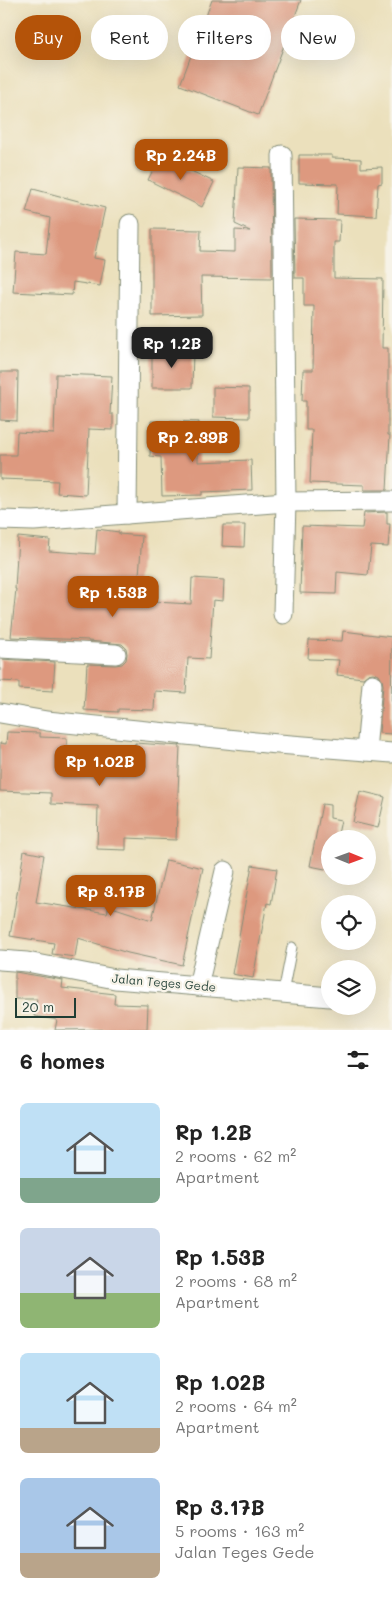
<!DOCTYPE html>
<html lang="en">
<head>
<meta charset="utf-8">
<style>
  :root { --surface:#fff; --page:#f6f6f6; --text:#222; --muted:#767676; --accent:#b45309 }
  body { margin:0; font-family:Mali,sans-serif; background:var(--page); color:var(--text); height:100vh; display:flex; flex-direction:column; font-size:19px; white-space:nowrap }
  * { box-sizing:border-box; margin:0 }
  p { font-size:16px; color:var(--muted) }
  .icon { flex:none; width:28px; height:28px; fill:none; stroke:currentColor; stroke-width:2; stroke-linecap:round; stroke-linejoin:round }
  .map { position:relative; height:1030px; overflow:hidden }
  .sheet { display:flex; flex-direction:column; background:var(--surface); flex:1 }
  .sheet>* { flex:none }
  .hud { position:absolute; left:15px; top:15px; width:362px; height:45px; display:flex; gap:10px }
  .needle { width:32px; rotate:91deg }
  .controls { position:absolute; left:321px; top:830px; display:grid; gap:10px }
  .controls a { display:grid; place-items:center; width:55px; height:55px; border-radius:50%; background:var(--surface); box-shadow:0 5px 20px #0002; font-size:25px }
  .scale { position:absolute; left:15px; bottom:12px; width:61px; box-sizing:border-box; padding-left:5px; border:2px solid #1f3d34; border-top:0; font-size:14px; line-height:18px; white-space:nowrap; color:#1f3d34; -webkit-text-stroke:4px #f7f3e8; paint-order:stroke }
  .price { position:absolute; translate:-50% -42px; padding:0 11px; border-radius:10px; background:var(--accent); color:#fff; font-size:16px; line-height:32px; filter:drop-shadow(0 1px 2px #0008) }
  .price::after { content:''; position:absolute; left:50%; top:30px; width:15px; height:11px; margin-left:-8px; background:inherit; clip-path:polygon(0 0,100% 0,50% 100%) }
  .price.selected { background:#222; color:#fff }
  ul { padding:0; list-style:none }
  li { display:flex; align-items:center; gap:15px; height:125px; padding:0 20px }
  li span { display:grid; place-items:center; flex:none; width:140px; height:100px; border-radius:8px; color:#555 }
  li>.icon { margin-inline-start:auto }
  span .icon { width:60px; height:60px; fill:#fffc; stroke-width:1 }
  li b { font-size:21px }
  h2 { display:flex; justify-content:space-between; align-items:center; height:60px; padding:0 20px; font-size:21px }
  .tag { padding:0 18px; border-radius:22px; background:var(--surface); box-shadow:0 5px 20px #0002; font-size:18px; line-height:45px }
  .tag.selected { background:var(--accent); color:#fff }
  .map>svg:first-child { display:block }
  .building { fill:#dd997f }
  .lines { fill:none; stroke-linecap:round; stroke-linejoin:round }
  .service-casing { stroke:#858e78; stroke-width:11 }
  .minor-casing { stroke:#858e78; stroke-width:21 }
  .service { stroke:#fff; stroke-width:9 }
  .minor { stroke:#fff; stroke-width:19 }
  .labels { text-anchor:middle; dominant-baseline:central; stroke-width:4.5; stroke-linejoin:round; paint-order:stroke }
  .street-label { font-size:12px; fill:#1f3d34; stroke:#f7f3e8 }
</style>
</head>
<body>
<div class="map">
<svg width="392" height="1030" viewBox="0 0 392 1030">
  <rect width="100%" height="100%" fill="#f7f3e8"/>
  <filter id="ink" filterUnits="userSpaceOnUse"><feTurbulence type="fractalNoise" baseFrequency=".02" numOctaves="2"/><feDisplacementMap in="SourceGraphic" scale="10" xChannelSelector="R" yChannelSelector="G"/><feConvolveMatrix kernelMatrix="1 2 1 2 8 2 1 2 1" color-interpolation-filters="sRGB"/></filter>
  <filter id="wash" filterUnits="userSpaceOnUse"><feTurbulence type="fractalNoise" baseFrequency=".0096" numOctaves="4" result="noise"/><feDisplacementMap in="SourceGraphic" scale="20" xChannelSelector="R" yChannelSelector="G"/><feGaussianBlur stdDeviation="1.12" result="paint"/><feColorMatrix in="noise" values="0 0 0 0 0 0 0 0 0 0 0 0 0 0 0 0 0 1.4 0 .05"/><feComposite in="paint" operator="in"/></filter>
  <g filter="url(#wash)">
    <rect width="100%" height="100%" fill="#ebe0bc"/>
    <g id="blocks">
      <g class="building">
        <polygon points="212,0 301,0 258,115 180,85"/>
        <polygon points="299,155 332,155 332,158 361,159 361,168 382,167 382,183 378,184 376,216 337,214 338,184 299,183"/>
        <polygon points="160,156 214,182 202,207 148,180"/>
        <polygon points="238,167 271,168 272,278 201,277 202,315 152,316 152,229 201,230 200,251 235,252 235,230 250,231 235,224"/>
        <polygon points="33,189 105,208 94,258 105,260 100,286 73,282 72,295 13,292 16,252 46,254 50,218 26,212"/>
        <polygon points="294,219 340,220 339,242 334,242 334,278 383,279 382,348 388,348 388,435 390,435 387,490 364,490 364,485 310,483 312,430 306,430 306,401 302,401 303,370 313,370 314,306 304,306 304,278 295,278"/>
        <polygon points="152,350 193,351 192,388 152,388"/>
        <polygon points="0,372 18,372 17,421 0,420"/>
        <polygon points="56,374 112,376 110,414 113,414 113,430 89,429 86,495 57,493 58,481 0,479 0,455 16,455 17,432 54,434"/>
        <polygon points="213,387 249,388 249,418 213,417"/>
        <polygon points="151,421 199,422 198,462 251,460 252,490 202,492 202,495 162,496 161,457 150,456"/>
        <polygon points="387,512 387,524 390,524 388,547 371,546 368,575 337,572 336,594 300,593 302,526 362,528 364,513"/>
        <polygon points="223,525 245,525 244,547 222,546"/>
        <polygon points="97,529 119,532 119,534 142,536 137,601 191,604 192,578 224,580 223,601 213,600 209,659 188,658 186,693 155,691 154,710 118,709 118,712 84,710 87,664 115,665 122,664 126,660 127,654 126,648 122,644 88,641 88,640 11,637 16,589 15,589 18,537 50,540 49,551 95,554"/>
        <polygon points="343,631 392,637 391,734 379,733 383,685 382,680 379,675 373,673 368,674 363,678 337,675 339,660 308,659 309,640 342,641"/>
        <polygon points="0,659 55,662 53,691 19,689 19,682 0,681"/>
        <polygon points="7,732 40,733 40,737 67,738 66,773 100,774 100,768 134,769 135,743 180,746 176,840 126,838 126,850 97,849 98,806 51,804 51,793 0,791 0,743 6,744"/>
        <polygon points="360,791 385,797 378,828 353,822"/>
        <polygon points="322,804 330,805 330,818 341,820 337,839 330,839 330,870 310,866"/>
        <polygon points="24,851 44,855 36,902 107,913 109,906 152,920 166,860 203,868 182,965 128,953 78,938 75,957 52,954 54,943 10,936"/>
        <polygon points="252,865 277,869 271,904 267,903 253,978 232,974"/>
        <polygon points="15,972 63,980 62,988 115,994 114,1004 148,1005 147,1029 55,1030 57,1020 34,1016 37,999 15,999"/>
      </g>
    </g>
  </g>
  <g filter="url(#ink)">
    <use href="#blocks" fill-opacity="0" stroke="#858e78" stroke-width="1"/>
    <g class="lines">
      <defs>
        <polyline id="service" points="283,993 292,947"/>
        <g id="minor">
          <polyline points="282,155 286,502 283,614"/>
          <polyline points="127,514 130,224"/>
          <polyline points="0,520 34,521 286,502 392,501"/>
          <polyline points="0,648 116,654"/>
          <polyline points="0,713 47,721 266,743 392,753"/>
          <polyline points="366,751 372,684"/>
          <polyline points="0,960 27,962 115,979 330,997"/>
          <polyline points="198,986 225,871"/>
        </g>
      </defs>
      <use href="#service" class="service-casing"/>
      <use href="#minor" class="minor-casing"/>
      <use href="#service" class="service"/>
      <use href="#minor" class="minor"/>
    </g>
  </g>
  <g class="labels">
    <g class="street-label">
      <text transform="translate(164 982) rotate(5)">Jalan Teges Gede</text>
    </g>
  </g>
</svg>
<div class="controls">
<a><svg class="needle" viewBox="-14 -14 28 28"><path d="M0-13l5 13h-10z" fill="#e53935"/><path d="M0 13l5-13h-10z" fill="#767676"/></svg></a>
<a><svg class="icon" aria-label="locate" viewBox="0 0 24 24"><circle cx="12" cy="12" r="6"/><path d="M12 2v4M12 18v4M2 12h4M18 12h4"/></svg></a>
<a><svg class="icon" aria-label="layers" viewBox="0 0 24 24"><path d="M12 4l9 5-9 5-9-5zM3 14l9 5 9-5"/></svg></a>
</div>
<div class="scale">20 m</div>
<b class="price" style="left:181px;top:181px">Rp 2.24B</b>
<b class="price selected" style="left:172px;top:369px">Rp 1.2B</b>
<b class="price" style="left:193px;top:463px">Rp 2.39B</b>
<b class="price" style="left:113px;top:618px">Rp 1.53B</b>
<b class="price" style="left:100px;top:787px">Rp 1.02B</b>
<b class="price" style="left:111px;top:917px">Rp 3.17B</b>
<div class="hud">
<a class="tag selected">Buy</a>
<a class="tag">Rent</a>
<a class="tag">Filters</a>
<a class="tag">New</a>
</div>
</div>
<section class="sheet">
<h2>6 homes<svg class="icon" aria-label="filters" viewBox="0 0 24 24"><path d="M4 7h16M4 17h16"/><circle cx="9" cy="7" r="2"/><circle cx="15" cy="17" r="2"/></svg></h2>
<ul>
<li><span style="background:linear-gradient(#bfe0f5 75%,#7fa58c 0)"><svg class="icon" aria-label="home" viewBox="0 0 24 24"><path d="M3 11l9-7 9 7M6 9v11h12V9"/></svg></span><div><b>Rp 1.2B</b><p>2 rooms · 62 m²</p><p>Apartment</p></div></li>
<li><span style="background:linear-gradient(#c9d6e8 65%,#8fb573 0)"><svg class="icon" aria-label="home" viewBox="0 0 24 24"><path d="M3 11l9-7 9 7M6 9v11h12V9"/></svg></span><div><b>Rp 1.53B</b><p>2 rooms · 68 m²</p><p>Apartment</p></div></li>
<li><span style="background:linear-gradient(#bfe0f5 75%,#b9a48a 0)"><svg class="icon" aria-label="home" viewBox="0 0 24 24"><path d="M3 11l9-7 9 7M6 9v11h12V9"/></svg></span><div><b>Rp 1.02B</b><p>2 rooms · 64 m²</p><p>Apartment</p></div></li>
<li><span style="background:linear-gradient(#a9c7e8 75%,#b9a48a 0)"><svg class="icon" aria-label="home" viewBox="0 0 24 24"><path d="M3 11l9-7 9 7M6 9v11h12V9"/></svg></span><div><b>Rp 3.17B</b><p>5 rooms · 163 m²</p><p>Jalan Teges Gede</p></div></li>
</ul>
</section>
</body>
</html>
